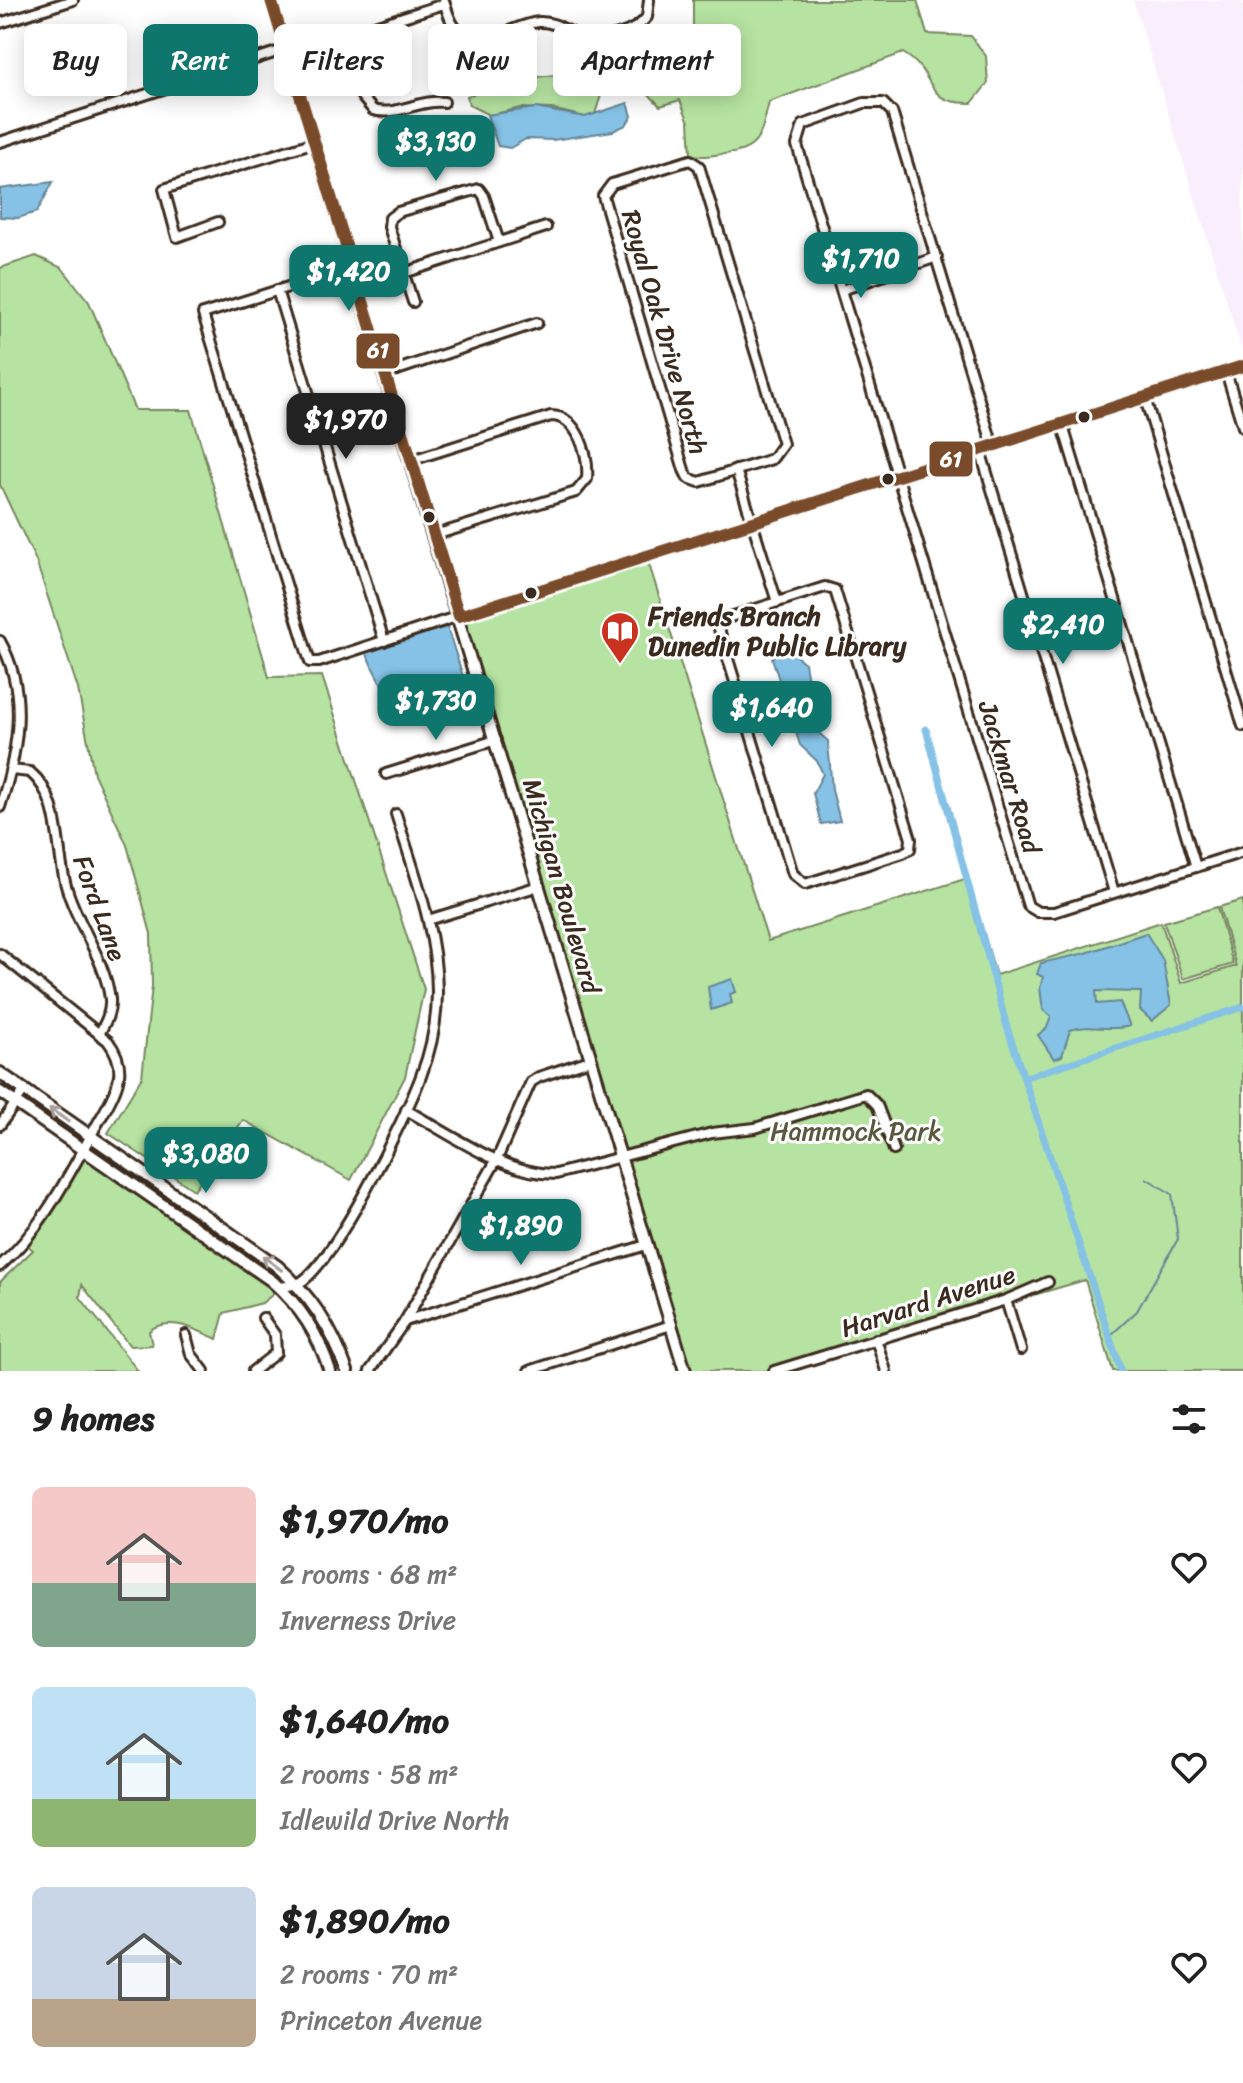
<!DOCTYPE html>
<html lang="en">
<head>
<meta charset="utf-8">
<style>
  :root { --surface:#fff; --page:#f2f2f2; --text:#222; --muted:#767676; --accent:#0f766e }
  body { margin:0; font-family:Sriracha,sans-serif; background:var(--page); color:var(--text); height:100vh; display:flex; flex-direction:column; font-size:30px; white-space:nowrap }
  * { box-sizing:border-box; margin:0 }
  p { font-size:26px; color:var(--muted) }
  .icon { flex:none; width:44px; height:44px; fill:none; stroke:currentColor; stroke-width:2; stroke-linecap:round; stroke-linejoin:round }
  .map { position:relative; height:1371px; overflow:hidden }
  .details { display:flex; flex-direction:column; background:var(--surface); flex:1 }
  .details>* { flex:none }
  .banner { position:absolute; left:24px; top:24px; width:800px; height:72px; display:flex; gap:16px }
  .price { position:absolute; translate:-50% -68px; padding:0 18px; border-radius:16px; background:var(--accent); color:#fff; font-size:26px; line-height:52px; filter:drop-shadow(0 2px 4px #0008) }
  .price::after { content:''; position:absolute; left:50%; top:48px; width:24px; height:18px; margin-left:-12px; background:inherit; clip-path:polygon(0 0,100% 0,50% 100%) }
  .price.on { background:#222; color:#fff }
  ul { padding:0; list-style:none }
  li { display:flex; align-items:center; gap:24px; height:200px; padding:0 32px }
  li span { display:grid; place-items:center; flex:none; width:224px; height:160px; border-radius:12px; color:#555 }
  li>.icon { margin-inline-start:auto }
  span .icon { width:96px; height:96px; fill:#fffc; stroke-width:1 }
  li b { font-size:34px }
  h2 { display:flex; justify-content:space-between; align-items:center; height:96px; padding:0 32px; font-size:34px }
  .pill { padding:0 28px; border-radius:12px; background:var(--surface); box-shadow:0 4px 20px #0003; font-size:28px; line-height:72px }
  .pill.on { background:var(--accent); color:#fff }
  .map>svg:first-child { display:block }
  .built { fill:#f9effc }
  .green { fill:#b6e3a1; stroke:#788660; stroke-width:2 }
  .water { fill:#85c2e5; stroke:#678595; stroke-width:2 }
  .lines { fill:none; stroke-linecap:round; stroke-linejoin:round }
  .stream { stroke:#678595; stroke-width:2 }
  .canal { stroke:#85c2e5; stroke-width:7 }
  .minor-casing { stroke:#3b2a1e; stroke-width:14 }
  .tertiary-casing { stroke:#3b2a1e; stroke-width:16 }
  .minor { stroke:#fff; stroke-width:8 }
  .tertiary { stroke:#fff; stroke-width:10 }
  .bus-1-casing { stroke:#fff; stroke-width:18 }
  .bus-1 { stroke:#7a4b2a; stroke-width:12 }
  .oneway { stroke:#a79f9a }
  .bus-dot { fill:#3b2a1e; stroke:#fff; stroke-width:3 }
  .labels { text-anchor:middle; dominant-baseline:central; stroke-width:6; stroke-linejoin:round; paint-order:stroke }
  .street-label { font-size:26px; fill:#3b2a1e; stroke:#fff }
  .poi-label { font-size:26px; font-weight:bold; fill:#3b2a1e; stroke:#fff; text-anchor:start }
  .park-label { font-size:26px; fill:#5a583f; stroke:#fff }
  .line-badge { stroke:#fff; stroke-width:3 }
  .badge-label { font-size:22px; text-anchor:middle; font-weight:bold; fill:#fff }
</style>
</head>
<body>
<div class="map">
<svg width="1243" height="1371" viewBox="0 0 1243 1371">
  <rect width="100%" height="100%" fill="#fff"/>
  <filter id="ink" filterUnits="userSpaceOnUse"><feTurbulence type="fractalNoise" baseFrequency=".0125" numOctaves="2"/><feDisplacementMap in="SourceGraphic" scale="16" xChannelSelector="R" yChannelSelector="G"/><feConvolveMatrix kernelMatrix="1 2 1 2 8 2 1 2 1" color-interpolation-filters="sRGB"/></filter>
  <g filter="url(#ink)">
    <polygon class="built" points="1133,0 1243,0 1243,354"/>
    <g class="green">
      <path d="M693,0H917L927,34L971,36L986,56L988,83L972,103C920,104 940,75 903,53L769,102C761,135 760,152 723,154C711,155 703,158 691,154L689,122L680,100L660,106L643,88L667,81L703,62L693,29Z"/>
      <polygon points="564,74 577,82 605,83 595,114 585,117 552,109 521,108 489,115 469,105 467,96 528,78"/>
      <polygon points="36,256 62,268 89,302 135,410 191,410 269,677 322,676 424,989 405,1077 351,1180 243,1120 194,1190 108,1133 142,1077 152,986 151,934 127,845 94,774 78,689 36,561 0,485 0,268"/>
      <polygon points="647,558 768,941 968,878 996,975 1161,922 1181,983 1236,966 1219,907 1243,900 1243,1371 1113,1371 1085,1280 775,1371 685,1371 459,616"/>
      <polygon points="1217,907 1233,964 1183,979 1164,922"/>
      <path d="M85,1155L277,1291L262,1303L224,1313L217,1339C197,1330 168,1315 149,1331L152,1345L130,1346L82,1285L80,1297L138,1371H0V1282L33,1250L26,1244L48,1216Z"/>
    </g>
    <g class="water">
      <path d="M693,28L703,62C673,78 645,97 611,80L608,51Z"/>
      <polygon points="628,103 632,116 626,125 613,131 553,140 526,139 510,148 498,146 487,115 535,108 585,117"/>
      <polygon points="53,182 37,212 18,218 0,217 0,189"/>
      <path d="M447,627L469,695C434,712 395,714 376,674C372,666 367,659 367,650Z"/>
      <path d="M782,645L805,663C809,685 812,699 804,720L828,741L832,790L840,821L821,824L813,793L823,774L817,761L800,745L772,658Z"/>
      <path d="M1146,933L1163,960L1171,1005L1152,1021L1140,1010L1141,992L1096,991L1097,1004L1120,1002L1130,1026C1109,1032 1091,1023 1070,1030L1062,1056L1054,1059L1038,1035L1047,1028L1051,1016L1043,1010L1040,988L1043,977L1037,974L1041,963L1086,953Z"/>
      <polygon points="732,979 736,992 730,994 732,1003 711,1010 708,987"/>
    </g>
    <g class="lines">
      <polyline class="stream" points="1110,1336 1137,1311 1178,1239 1172,1194 1146,1178"/>
      <g class="canal">
        <polyline points="926,729 1007,1027 1121,1371"/>
        <polyline points="1026,1077 1243,1007"/>
      </g>
      <defs>
        <g id="minor">
          <path d="M444,1C448,14 452,30 466,36C489,46 516,24 539,22C557,21 569,34 585,38C604,43 637,31 647,17L649,0"/>
          <polyline points="0,23 73,0"/>
          <path d="M343,36L362,97L373,110C396,117 419,99 444,102"/>
          <polyline points="0,142 286,49 330,40 444,4"/>
          <polygon points="690,160 699,166 783,444 772,459 699,482 688,478 684,470 603,196 612,184"/>
          <polyline points="218,222 177,237 164,189 315,142"/>
          <polyline points="399,258 342,270 203,314 310,662 319,662 459,616"/>
          <polyline points="404,273 546,227"/>
          <polyline points="277,290 384,641"/>
          <polyline points="842,290 937,257"/>
          <polyline points="413,302 389,227 390,218 398,212 479,189 484,196 499,242"/>
          <polyline points="1226,372 1243,427"/>
          <polyline points="385,374 537,323"/>
          <polyline points="1145,398 1243,726"/>
          <polyline points="1062,423 1196,867"/>
          <polyline points="993,446 892,112 883,103 864,103 803,125 797,145 1028,906 1038,912 1054,912 1243,852"/>
          <polyline points="980,450 1114,892"/>
          <path d="M412,460L551,416C578,416 589,455 587,479L576,492L435,535"/>
          <polyline points="736,470 777,602"/>
          <polygon points="825,587 835,590 911,839 910,849 903,853 805,884 793,874 719,629 724,619"/>
          <path d="M0,641C29,693 18,752 0,807"/>
          <path d="M11,770L30,772C63,799 55,852 67,889C78,926 105,959 110,999C111,1012 106,1022 99,1034"/>
          <polyline points="386,774 496,740"/>
          <polyline points="428,920 539,886"/>
          <path d="M0,954L108,1041C117,1053 122,1066 118,1081C114,1098 102,1115 94,1130C67,1178 42,1229 0,1266"/>
          <path d="M406,1110C451,1134 503,1174 556,1174L712,1133L755,1128L866,1094L877,1105L894,1150"/>
          <polyline points="0,1125 24,1091"/>
          <path d="M279,1287C284,1286 292,1286 297,1284C331,1271 407,1114 421,1076C431,1050 437,1020 437,992C437,931 414,872 396,814"/>
          <polyline points="1006,1300 1021,1350"/>
          <polyline points="405,1321 646,1245"/>
          <polyline points="186,1335 191,1354 204,1371"/>
          <polyline points="876,1339 886,1371"/>
          <polyline points="253,1371 276,1353 275,1335 263,1318"/>
          <polyline points="370,1371 405,1321 497,1159 531,1082 539,1077 590,1060"/>
          <polyline points="529,1371 671,1325"/>
          <polyline points="774,1371 1006,1300 1048,1282"/>
        </g>
        <g id="tertiary">
          <polyline points="271,0 685,1371"/>
          <polyline points="459,616 1243,366"/>
          <path d="M0,1073L277,1266C311,1296 332,1328 347,1371"/>
          <path d="M0,1092L272,1281C301,1307 318,1334 330,1371"/>
        </g>
      </defs>
      <use href="#minor" class="minor-casing"/>
      <use href="#tertiary" class="tertiary-casing"/>
      <use href="#minor" class="minor"/>
      <use href="#tertiary" class="tertiary"/>
      <defs>
        <polyline id="bus-1" points="271,0 459,616 1243,366"/>
      </defs>
      <use href="#bus-1" class="bus-1-casing"/>
      <use href="#bus-1" class="bus-1"/>
    </g>
    <defs><path id="oneway-shaft" d="M-6 0H5M1.5-3L5.5 0L1.5 3" fill="none" stroke-width="1.6" stroke-linecap="round" stroke-linejoin="round" transform="scale(2)"/></defs>
    <g class="oneway">
      <use href="#oneway-shaft" transform="translate(59 1115) rotate(-145)"/>
      <use href="#oneway-shaft" transform="translate(272 1263) rotate(-143)"/>
    </g>
  </g>
  <defs>
    <symbol id="library-pin" viewBox="-11 -11 22 30"><path d="M0 17L-7.5 6A9.5 9.5 0 1 1 7.5 6Z" fill="#c8321e" stroke="#fff"/><path d="M-6-4Q-3-5.5-.7-3.5V5Q-3 3-6 4ZM6-4Q3-5.5 .7-3.5V5Q3 3 6 4Z" fill="#fff"/></symbol>
  </defs>
  <g fill-rule="evenodd">
    <use href="#library-pin" x="598" y="609" width="44" height="60"/>
  </g>
  <g class="bus-dot">
    <circle cx="1084" cy="417" r="7"/>
    <circle cx="888" cy="479" r="7"/>
    <circle cx="429" cy="517" r="7"/>
    <circle cx="531" cy="593" r="7"/>
  </g>
  <g class="labels">
    <g class="street-label">
      <text transform="translate(665 332) rotate(74)">Royal Oak Drive North</text>
      <text transform="translate(1010 777) rotate(73)">Jackmar Road</text>
      <text transform="translate(562 886) rotate(74)">Michigan Boulevard</text>
      <text transform="translate(100 908) rotate(70)">Ford Lane</text>
      <text transform="translate(928 1301) rotate(-18)">Harvard Avenue</text>
    </g>
    <g class="poi-label">
      <text x="648" y="616">Friends Branch<tspan x="648" dy="30">Dunedin Public Library</tspan></text>
    </g>
    <g class="park-label">
      <text x="856" y="1131">Hammock Park</text>
    </g>
  </g>
  <g class="line-badge">
    <rect x="355" y="332" width="46" height="38" rx="8" fill="#7a4b2a"/>
    <rect x="928" y="440" width="46" height="38" rx="8" fill="#7a4b2a"/>
  </g>
  <g class="badge-label">
    <text x="378" y="358">61</text>
    <text x="951" y="467">61</text>
  </g>
</svg>
<b class="price" style="left:436px;top:183px">$3,130</b>
<b class="price" style="left:861px;top:300px">$1,710</b>
<b class="price" style="left:349px;top:313px">$1,420</b>
<b class="price on" style="left:346px;top:461px">$1,970</b>
<b class="price" style="left:1063px;top:666px">$2,410</b>
<b class="price" style="left:436px;top:742px">$1,730</b>
<b class="price" style="left:772px;top:749px">$1,640</b>
<b class="price" style="left:206px;top:1195px">$3,080</b>
<b class="price" style="left:521px;top:1267px">$1,890</b>
<div class="banner">
<a class="pill">Buy</a>
<a class="pill on">Rent</a>
<a class="pill">Filters</a>
<a class="pill">New</a>
<a class="pill">Apartment</a>
</div>
</div>
<section class="details">
<h2>9 homes<svg class="icon" aria-label="filters" viewBox="0 0 24 24"><path d="M4 7h16M4 17h16"/><circle cx="9" cy="7" r="2"/><circle cx="15" cy="17" r="2"/></svg></h2>
<ul>
<li><span style="background:linear-gradient(#f6c9c9 60%,#7fa58c 0)"><svg class="icon" aria-label="home" viewBox="0 0 24 24"><path d="M3 11l9-7 9 7M6 9v11h12V9"/></svg></span><div><b>$1,970/mo</b><p>2 rooms · 68 m²</p><p>Inverness Drive</p></div><svg class="icon" aria-label="heart" viewBox="0 0 24 24"><path d="M12 20l-8-8c-3-5 5-10 8-4 3-6 11-1 8 4z"/></svg></li>
<li><span style="background:linear-gradient(#bfe0f5 70%,#8fb573 0)"><svg class="icon" aria-label="home" viewBox="0 0 24 24"><path d="M3 11l9-7 9 7M6 9v11h12V9"/></svg></span><div><b>$1,640/mo</b><p>2 rooms · 58 m²</p><p>Idlewild Drive North</p></div><svg class="icon" aria-label="heart" viewBox="0 0 24 24"><path d="M12 20l-8-8c-3-5 5-10 8-4 3-6 11-1 8 4z"/></svg></li>
<li><span style="background:linear-gradient(#c9d6e8 70%,#b9a48a 0)"><svg class="icon" aria-label="home" viewBox="0 0 24 24"><path d="M3 11l9-7 9 7M6 9v11h12V9"/></svg></span><div><b>$1,890/mo</b><p>2 rooms · 70 m²</p><p>Princeton Avenue</p></div><svg class="icon" aria-label="heart" viewBox="0 0 24 24"><path d="M12 20l-8-8c-3-5 5-10 8-4 3-6 11-1 8 4z"/></svg></li>
</ul>
</section>
</body>
</html>
